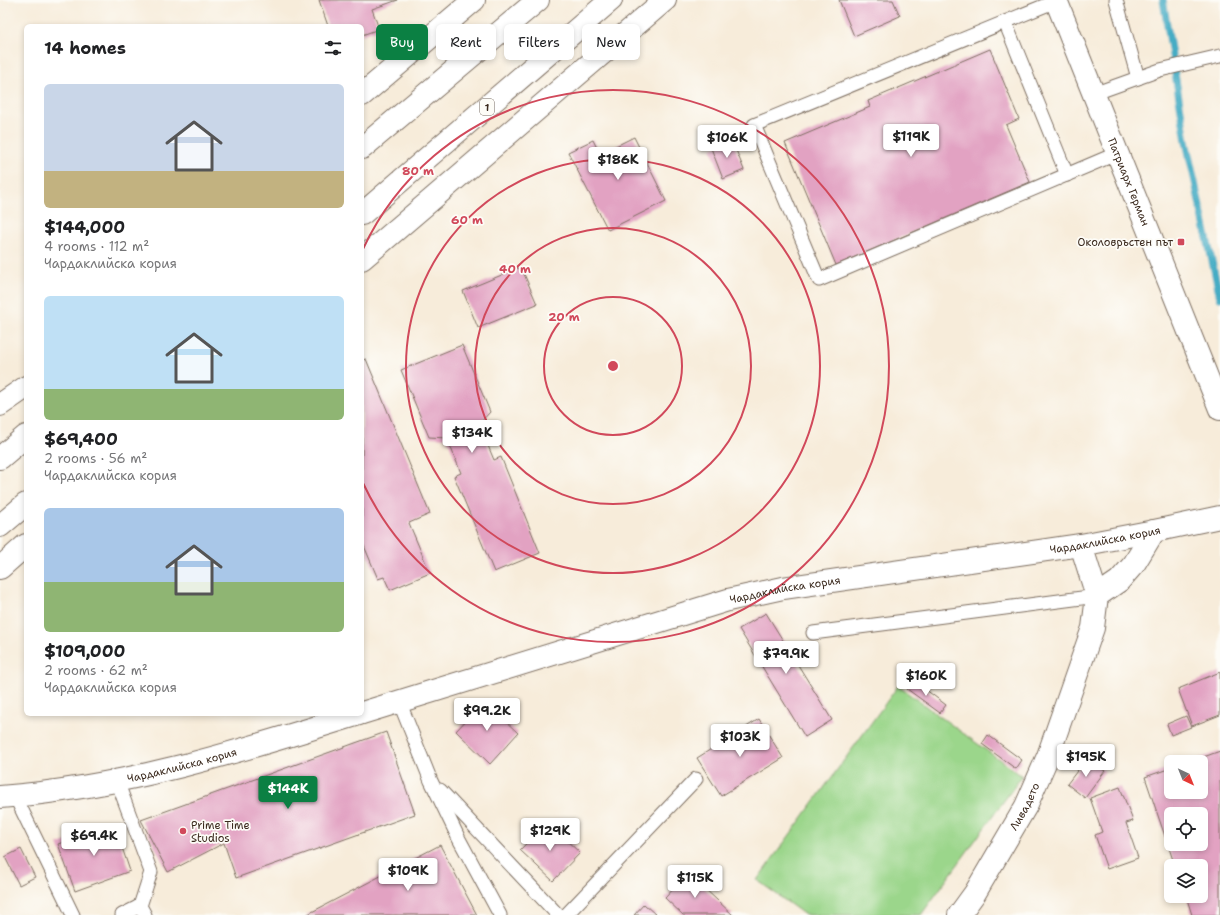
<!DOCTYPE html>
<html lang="en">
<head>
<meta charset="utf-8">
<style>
  :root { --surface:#fff; --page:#f6f6f6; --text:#202124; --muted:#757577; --accent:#0b8043 }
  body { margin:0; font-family:"Shantell Sans",sans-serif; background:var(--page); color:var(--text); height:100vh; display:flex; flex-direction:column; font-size:15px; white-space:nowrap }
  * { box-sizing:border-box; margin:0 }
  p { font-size:13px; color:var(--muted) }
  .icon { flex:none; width:22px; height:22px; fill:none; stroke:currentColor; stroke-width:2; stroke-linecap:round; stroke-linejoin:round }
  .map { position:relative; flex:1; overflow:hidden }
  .side { position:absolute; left:24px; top:24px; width:340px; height:692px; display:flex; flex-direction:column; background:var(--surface); border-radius:6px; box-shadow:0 2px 6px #0003 }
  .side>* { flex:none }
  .banner { position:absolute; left:376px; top:24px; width:380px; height:36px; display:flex; gap:8px }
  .needle { width:26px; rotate:137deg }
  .fabs { position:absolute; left:1164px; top:755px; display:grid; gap:8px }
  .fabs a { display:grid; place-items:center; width:44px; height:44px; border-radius:6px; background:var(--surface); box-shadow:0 2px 6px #0003; font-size:20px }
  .price { position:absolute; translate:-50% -34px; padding:0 9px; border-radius:4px; background:#fff; color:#222; font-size:13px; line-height:26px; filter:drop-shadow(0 1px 2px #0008) }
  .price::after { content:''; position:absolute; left:50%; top:24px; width:12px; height:9px; margin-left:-6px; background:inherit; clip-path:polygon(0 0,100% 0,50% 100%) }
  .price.current { background:var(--accent); color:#fff }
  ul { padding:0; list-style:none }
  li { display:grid; align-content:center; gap:8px; height:212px; padding:0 20px }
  li span { display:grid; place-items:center; height:124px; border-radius:6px; color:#555 }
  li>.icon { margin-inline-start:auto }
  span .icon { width:72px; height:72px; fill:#fffc; stroke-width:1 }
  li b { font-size:17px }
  h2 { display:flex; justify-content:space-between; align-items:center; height:48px; padding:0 20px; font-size:17px }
  .chip { padding:0 14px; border-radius:6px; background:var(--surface); box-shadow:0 2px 6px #0003; font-size:14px; line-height:36px }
  .chip.current { background:var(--accent); color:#fff }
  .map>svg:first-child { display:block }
  .pitch { fill:#9bd68b; stroke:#6b8054 }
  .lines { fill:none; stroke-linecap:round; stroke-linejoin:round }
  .stream { stroke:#45acc4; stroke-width:7 }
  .building { fill:#e2a2c2; fill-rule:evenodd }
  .service-casing { stroke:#7d6e60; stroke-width:15 }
  .minor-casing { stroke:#7d6e60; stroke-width:24 }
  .tertiary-casing { stroke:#7d6e60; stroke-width:24 }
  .trunk-casing { stroke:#7d6e60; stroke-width:24 }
  .service { stroke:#fff; stroke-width:13 }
  .minor { stroke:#fff; stroke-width:22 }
  .tertiary { stroke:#fff; stroke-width:22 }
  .trunk { stroke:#fff; stroke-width:22 }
  .ring { fill:none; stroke:#d1495b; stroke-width:2 }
  .poi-dot { fill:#d1495b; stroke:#fdfcf7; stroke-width:1.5 }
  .labels { text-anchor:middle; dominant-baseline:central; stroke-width:3.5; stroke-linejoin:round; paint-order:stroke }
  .shield { fill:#fdfcf7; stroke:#75695f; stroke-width:1 }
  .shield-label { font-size:10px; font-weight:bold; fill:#3b2a1e }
  .street-label { font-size:11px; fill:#3b2a1e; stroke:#fdfcf7 }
  .poi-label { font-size:11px; fill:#3b2a1e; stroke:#fdfcf7; text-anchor:end }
  .centre { fill:#d1495b; stroke:#fdfcf7; stroke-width:2 }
  .ring-label { font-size:12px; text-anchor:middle; font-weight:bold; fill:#d1495b; stroke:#fdfcf7; stroke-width:3.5; stroke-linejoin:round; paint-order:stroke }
</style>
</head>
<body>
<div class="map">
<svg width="1220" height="915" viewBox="0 0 1220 915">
  <rect width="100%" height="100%" fill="#fdfcf7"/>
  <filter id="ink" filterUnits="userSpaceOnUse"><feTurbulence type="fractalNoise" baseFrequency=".025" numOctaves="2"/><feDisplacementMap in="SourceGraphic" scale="8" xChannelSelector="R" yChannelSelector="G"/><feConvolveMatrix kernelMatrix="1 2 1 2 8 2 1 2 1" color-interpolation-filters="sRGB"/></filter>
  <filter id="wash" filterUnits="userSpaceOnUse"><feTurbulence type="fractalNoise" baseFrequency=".012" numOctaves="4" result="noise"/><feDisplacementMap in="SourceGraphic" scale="16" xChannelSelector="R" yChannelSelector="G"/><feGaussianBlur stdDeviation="0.9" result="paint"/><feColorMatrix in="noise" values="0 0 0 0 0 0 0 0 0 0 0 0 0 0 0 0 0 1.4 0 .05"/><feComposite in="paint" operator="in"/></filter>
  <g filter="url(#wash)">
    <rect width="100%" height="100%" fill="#f7ecda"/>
    <polygon class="pitch" points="898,686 1022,776 921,915 805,915 757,880"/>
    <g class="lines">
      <polyline class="stream" points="1163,0 1186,141 1220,298"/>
    </g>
    <g id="blocks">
      <g class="building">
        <polygon points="319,0 398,0 372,9 379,29 362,35 362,26 328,26"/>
        <polygon points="839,0 893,0 900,16 854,36"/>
        <polygon points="990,49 1019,119 1006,125 1030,182 836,265 785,143 870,107 868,101"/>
        <polygon points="634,137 666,201 608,230 568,152 593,140 600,154"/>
        <polygon points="732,140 744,170 723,179 711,148"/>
        <polygon points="521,267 537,304 478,328 463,291"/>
        <polygon points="462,345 490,412 479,424 494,460 501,457 540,553 494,572 454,476 461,473 447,438 429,437 401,370"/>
        <polygon points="366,359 430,514 409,523 430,573 390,590 384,577 378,579 362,541 362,360"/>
        <polygon points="766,613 832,720 805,737 739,629"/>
        <polygon points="1220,672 1220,715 1192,726 1178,689"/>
        <polygon points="913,680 946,705 940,713 907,689"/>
        <polygon points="484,701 518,733 490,764 456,731"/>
        <polygon points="1186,716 1191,727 1171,735 1167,724"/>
        <polygon points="759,719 783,758 721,796 697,758"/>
        <polygon points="386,732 415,814 236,878 224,843 168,872 141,820"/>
        <polygon points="988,735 1022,760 1016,769 982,744"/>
        <path d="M1220,751V915H1192L1186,896H1201V866H1175L1145,777L1171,768V792H1201V762H1190ZM1171,814H1201V844H1171Z"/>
        <polygon points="1087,758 1105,771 1085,798 1067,784"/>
        <polygon points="1120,787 1133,821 1126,823 1138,858 1107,869 1095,835 1102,832 1090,798"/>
        <polygon points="547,822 580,853 553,881 520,850"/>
        <polygon points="114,824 130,871 75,891 58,844"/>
        <polygon points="440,845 477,915 306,915"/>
        <polygon points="21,849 35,877 19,885 5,857"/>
        <polygon points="688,873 733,915 683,915 665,898"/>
        <polygon points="644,904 656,915 634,915"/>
      </g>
    </g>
  </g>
  <g filter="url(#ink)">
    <use href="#blocks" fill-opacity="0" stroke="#7d6e60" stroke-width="1"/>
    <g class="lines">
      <defs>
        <g id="service">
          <polyline points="1116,0 1138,78"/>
          <polyline points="1056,1 754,125 819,280 1118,153"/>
          <polyline points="1005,22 1067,175"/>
          <polyline points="1093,94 1160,70 1220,56"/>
          <polyline points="813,633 1097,596"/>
          <polyline points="399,701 431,781 459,839 500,915"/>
          <polyline points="117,781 151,872 140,906"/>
          <polyline points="440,790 558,915"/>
          <polyline points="15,796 73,915"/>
          <polyline points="122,915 140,906 145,915"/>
          <polyline points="566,915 696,779"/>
        </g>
        <g id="minor">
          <polyline points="362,95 474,0"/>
          <polyline points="362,259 665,0"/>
          <polyline points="1081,545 1097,596"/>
          <polyline points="0,568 26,545"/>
          <path id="s1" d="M362,713L728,600L783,588L1081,545L1154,531L1220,517"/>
          <path id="s2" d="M0,797C123,788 241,751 359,714"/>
          <path id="s3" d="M959,915L975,893L1026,806L1048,756L1093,628L1097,596L1119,581L1134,564L1154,531"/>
        </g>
        <g id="tertiary">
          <path id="s4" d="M1056,0L1220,409"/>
        </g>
        <g id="trunk">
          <polyline points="362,148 538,0"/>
          <polyline points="362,214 611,0"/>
          <polyline points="0,405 26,387"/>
          <polyline points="0,458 26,436"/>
          <polyline points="0,526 26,504"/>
          <polyline points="0,567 3,565"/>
        </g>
      </defs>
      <use href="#service" class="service-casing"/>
      <use href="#minor" class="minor-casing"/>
      <use href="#tertiary" class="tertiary-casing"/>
      <use href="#trunk" class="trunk-casing"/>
      <use href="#service" class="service"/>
      <use href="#minor" class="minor"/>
      <use href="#tertiary" class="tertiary"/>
      <use href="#trunk" class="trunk"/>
    </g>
  </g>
  <g class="ring">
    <circle cx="613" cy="366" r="69"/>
    <circle cx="613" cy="366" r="138"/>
    <circle cx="613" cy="366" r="207"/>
    <path d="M363 249A276 276 0 1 1 363 483"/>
  </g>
  <g class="poi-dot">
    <rect x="1177" y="238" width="8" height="8" rx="2"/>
    <circle cx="183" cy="831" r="4"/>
  </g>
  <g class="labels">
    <rect class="shield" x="480" y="99" width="14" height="16" rx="3"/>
    <g class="shield-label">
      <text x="487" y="107">1</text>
    </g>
    <g class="street-label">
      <text stroke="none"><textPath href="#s4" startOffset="196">Патриарх Герман</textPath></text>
      <text stroke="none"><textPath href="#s1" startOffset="765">Чардаклийска кория</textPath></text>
      <text stroke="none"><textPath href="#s1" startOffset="441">Чардаклийска кория</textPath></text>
      <text stroke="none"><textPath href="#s2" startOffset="185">Чардаклийска кория</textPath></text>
      <text stroke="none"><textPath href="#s3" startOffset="127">Ливадето</textPath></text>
    </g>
    <g class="poi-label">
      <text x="1173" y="242">Околовръстен път</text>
      <text x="191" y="825" text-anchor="start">Prime Time<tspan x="191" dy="13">Studios</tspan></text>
    </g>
  </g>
  <circle cx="613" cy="366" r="6" class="centre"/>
  <g class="ring-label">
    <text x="418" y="175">80 m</text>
    <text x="467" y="224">60 m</text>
    <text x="515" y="273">40 m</text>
    <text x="564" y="321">20 m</text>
  </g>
</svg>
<div class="fabs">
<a><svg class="needle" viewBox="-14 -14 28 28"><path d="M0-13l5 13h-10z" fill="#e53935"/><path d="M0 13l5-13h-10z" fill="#757577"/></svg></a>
<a><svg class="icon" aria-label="locate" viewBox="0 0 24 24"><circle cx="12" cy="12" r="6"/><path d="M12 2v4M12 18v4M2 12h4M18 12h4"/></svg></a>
<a><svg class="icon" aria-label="layers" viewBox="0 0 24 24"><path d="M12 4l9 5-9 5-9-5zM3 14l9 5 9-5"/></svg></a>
</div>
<b class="price" style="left:911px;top:158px">$119K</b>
<b class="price" style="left:727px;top:159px">$106K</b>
<b class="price" style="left:618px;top:181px">$186K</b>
<b class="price" style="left:472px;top:454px">$134K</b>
<b class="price" style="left:786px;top:675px">$79.9K</b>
<b class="price" style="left:926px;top:697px">$160K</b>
<b class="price" style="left:487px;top:732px">$99.2K</b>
<b class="price" style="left:740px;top:758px">$103K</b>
<b class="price" style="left:1086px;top:778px">$195K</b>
<b class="price current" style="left:288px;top:810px">$144K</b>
<b class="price" style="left:550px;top:852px">$129K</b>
<b class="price" style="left:94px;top:857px">$69.4K</b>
<b class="price" style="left:408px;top:892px">$109K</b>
<b class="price" style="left:695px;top:899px">$115K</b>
<div class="banner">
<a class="chip current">Buy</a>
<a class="chip">Rent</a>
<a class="chip">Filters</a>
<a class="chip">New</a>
</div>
<section class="side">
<h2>14 homes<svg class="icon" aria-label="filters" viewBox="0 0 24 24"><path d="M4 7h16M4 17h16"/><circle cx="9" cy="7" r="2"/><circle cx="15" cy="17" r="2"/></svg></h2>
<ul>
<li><span style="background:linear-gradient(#c9d6e8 70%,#c2b280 0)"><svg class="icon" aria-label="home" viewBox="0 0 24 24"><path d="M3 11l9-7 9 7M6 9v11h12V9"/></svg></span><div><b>$144,000</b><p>4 rooms · 112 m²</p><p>Чардаклийска кория</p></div></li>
<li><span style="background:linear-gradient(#bfe0f5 75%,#8fb573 0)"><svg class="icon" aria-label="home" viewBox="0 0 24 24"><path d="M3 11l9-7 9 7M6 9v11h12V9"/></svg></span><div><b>$69,400</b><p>2 rooms · 56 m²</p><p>Чардаклийска кория</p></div></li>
<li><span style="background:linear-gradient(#a9c7e8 60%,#8fb573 0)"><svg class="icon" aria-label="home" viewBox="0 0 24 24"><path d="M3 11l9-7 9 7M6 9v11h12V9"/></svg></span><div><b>$109,000</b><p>2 rooms · 62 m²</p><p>Чардаклийска кория</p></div></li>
</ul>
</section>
</div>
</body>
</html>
